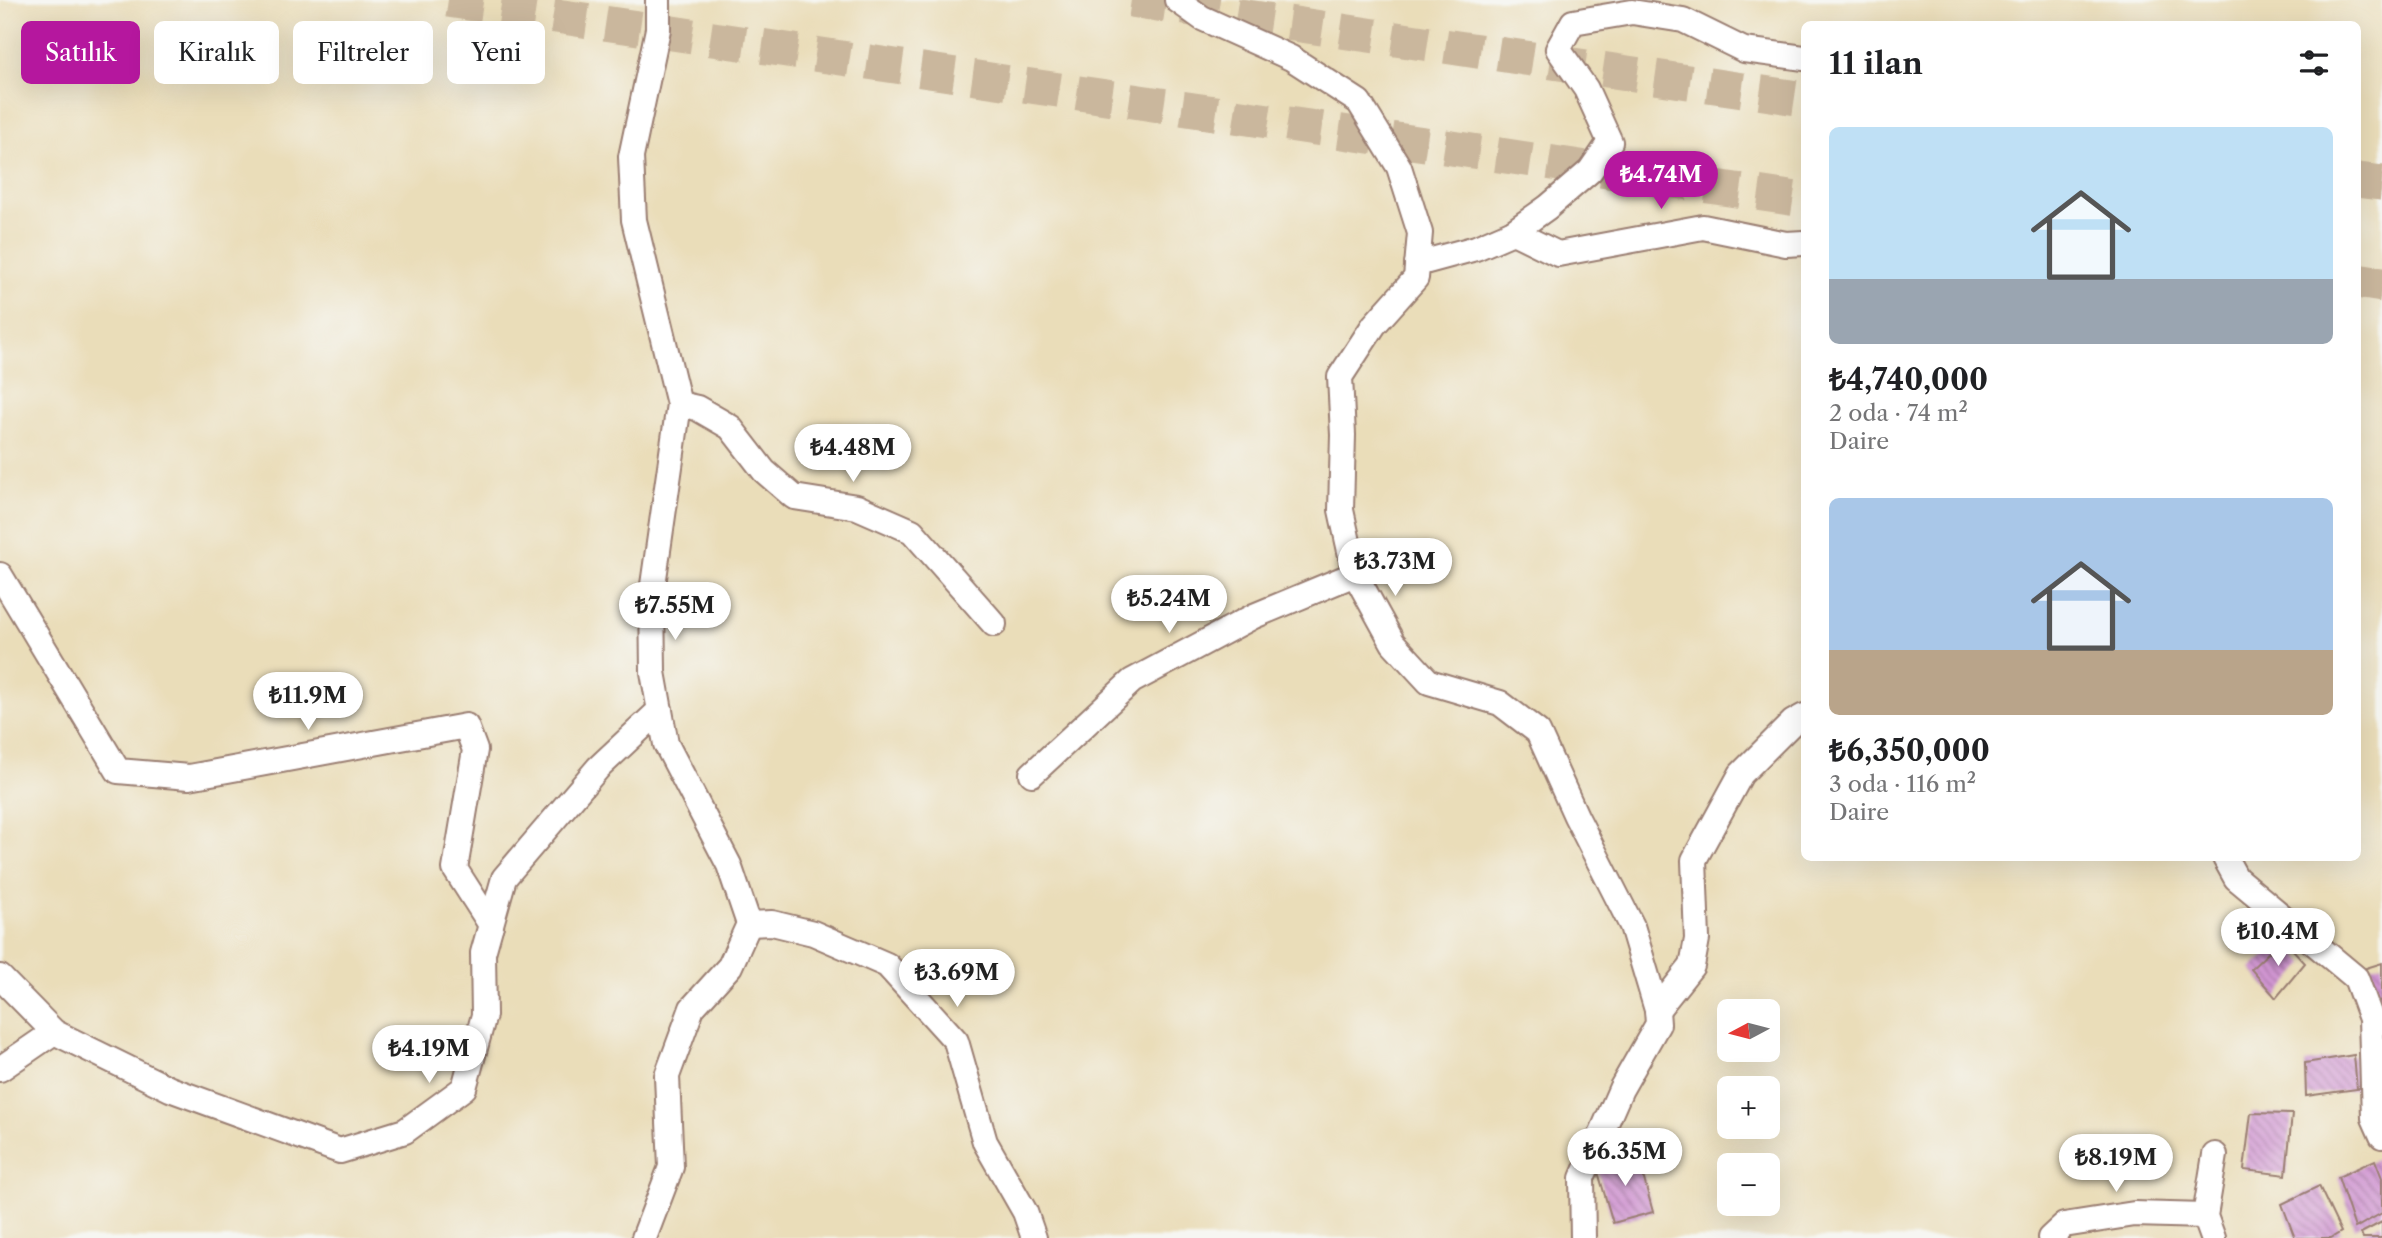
<!DOCTYPE html>
<html lang="tr">
<head>
<meta charset="utf-8">
<style>
  :root { --surface:#fff; --page:#f6f6f6; --text:#202124; --muted:#757577; --accent:#b5179e }
  body { margin:0; font-family:"Libre Caslon Text",serif; background:var(--page); color:var(--text); height:100vh; display:flex; flex-direction:column; font-size:26px; white-space:nowrap }
  * { box-sizing:border-box; margin:0 }
  p { font-size:23px; color:var(--muted) }
  .icon { flex:none; width:38px; height:38px; fill:none; stroke:currentColor; stroke-width:2; stroke-linecap:round; stroke-linejoin:round }
  .map { position:relative; flex:1; overflow:hidden }
  .details { position:absolute; left:1801px; top:21px; width:560px; height:840px; display:flex; flex-direction:column; background:var(--surface); border-radius:10px; box-shadow:0 7px 28px #0002 }
  .details>* { flex:none }
  .guide { position:absolute; left:21px; top:21px; width:665px; height:63px; display:flex; gap:14px }
  .needle { width:46px; rotate:263deg }
  .fabs { position:absolute; left:1717px; top:999px; display:grid; gap:14px }
  .fabs a { display:grid; place-items:center; width:63px; height:63px; border-radius:10px; background:var(--surface); box-shadow:0 7px 28px #0002; font-size:35px }
  .price { position:absolute; translate:-50% -60px; padding:0 16px; border-radius:24px; background:#fff; color:#222; font-size:23px; line-height:46px; filter:drop-shadow(0 2px 4px #0008) }
  .price::after { content:''; position:absolute; left:50%; top:42px; width:21px; height:16px; margin-left:-10px; background:inherit; clip-path:polygon(0 0,100% 0,50% 100%) }
  .price.active { background:var(--accent); color:#fff }
  ul { padding:0; list-style:none }
  li { display:grid; align-content:center; gap:14px; height:371px; padding:0 28px }
  li span { display:grid; place-items:center; height:217px; border-radius:10px; color:#555 }
  li>.icon { margin-inline-start:auto }
  span .icon { width:126px; height:126px; fill:#fffc; stroke-width:1 }
  li b { font-size:30px }
  h2 { display:flex; justify-content:space-between; align-items:center; height:84px; padding:0 28px; font-size:30px }
  .pill { padding:0 24px; border-radius:10px; background:var(--surface); box-shadow:0 7px 28px #0002; font-size:24px; line-height:63px }
  .pill.active { background:var(--accent); color:#fff }
  .map>svg:first-child { display:block }
  .building { fill:url(#building-back-hatch) }
  .lines { fill:none; stroke-linecap:round; stroke-linejoin:round }
  .highway-tunnel { stroke:#cab79d; stroke-width:35; stroke-dasharray:35 18; stroke-linecap:butt }
  .minor-casing { stroke:#9a7e72; stroke-width:28 }
  .minor { stroke:#fff; stroke-width:24 }
</style>
</head>
<body>
<div class="map">
<svg width="2382" height="1238" viewBox="0 0 2382 1238">
  <defs>
    <pattern id="building-back-hatch" width="6" height="6" patternUnits="userSpaceOnUse" patternTransform="scale(1.75)"><rect width="6" height="6" fill="#d095d1"/><path d="M-1 5l2 2M0 0l6 6M5-1l2 2" fill="none" stroke="#ab79aa"/></pattern>
  </defs>
  <rect width="100%" height="100%" fill="#f6f6f2"/>
  <filter id="ink" filterUnits="userSpaceOnUse"><feTurbulence type="fractalNoise" baseFrequency=".0143" numOctaves="2"/><feDisplacementMap in="SourceGraphic" scale="14" xChannelSelector="R" yChannelSelector="G"/><feConvolveMatrix kernelMatrix="1 2 1 2 8 2 1 2 1" color-interpolation-filters="sRGB"/></filter>
  <filter id="wash" filterUnits="userSpaceOnUse"><feTurbulence type="fractalNoise" baseFrequency=".00686" numOctaves="4" result="noise"/><feDisplacementMap in="SourceGraphic" scale="28" xChannelSelector="R" yChannelSelector="G"/><feGaussianBlur stdDeviation="1.57" result="paint"/><feColorMatrix in="noise" values="0 0 0 0 0 0 0 0 0 0 0 0 0 0 0 0 0 1.4 0 .05"/><feComposite in="paint" operator="in"/></filter>
  <g filter="url(#wash)">
    <rect width="100%" height="100%" fill="#eaddb9"/>
    <g id="blocks">
      <g class="building">
        <polygon points="2283,939 2305,963 2276,998 2251,969"/>
        <polygon points="2382,963 2382,1000 2373,1003 2363,969"/>
        <polygon points="2354,1055 2357,1089 2306,1096 2305,1063"/>
        <polygon points="2251,1113 2292,1114 2286,1175 2244,1170"/>
        <polygon points="1637,1154 1653,1212 1613,1223 1596,1165"/>
        <polygon points="2375,1160 2382,1178 2382,1213 2355,1228 2338,1177"/>
        <polygon points="2319,1186 2341,1232 2331,1238 2295,1238 2282,1204"/>
        <polygon points="2382,1222 2382,1238 2363,1238 2361,1233"/>
      </g>
    </g>
  </g>
  <g filter="url(#ink)">
    <use href="#blocks" fill-opacity="0" stroke="#9a7e72" stroke-width="2"/>
    <g class="lines">
      <g class="highway-tunnel">
        <polyline points="448,0 1804,200"/>
        <polyline points="1131,0 1804,99"/>
        <polyline points="2357,180 2382,183"/>
        <polyline points="2357,281 2382,285"/>
      </g>
      <defs>
        <g id="minor">
          <polyline points="1177,0 1202,18 1291,58 1359,102 1399,167 1420,233 1416,278 1374,325 1340,377 1343,435 1341,510 1355,574 1393,643 1429,682 1500,703 1538,732 1576,816 1632,926 1657,1010 1658,1024 1621,1089 1582,1178 1583,1238"/>
          <polyline points="1513,232 1558,254 1703,227 1786,244 1804,243"/>
          <polyline points="1417,264 1476,248 1513,232 1548,207 1590,171 1610,142 1586,89 1558,49 1573,22 1632,12 1683,20 1744,50 1804,58"/>
          <polyline points="679,404 697,408 730,427 764,471 794,497 857,507 912,531 994,624"/>
          <polyline points="0,575 118,771 189,777 466,726 475,750 455,869 491,925"/>
          <polyline points="1032,774 1132,681 1254,616 1355,574"/>
          <polyline points="2225,858 2236,878 2356,978 2371,1019 2374,1118 2382,1136"/>
          <polyline points="749,924 772,923 813,933 887,965 956,1041 985,1142 1025,1212 1034,1238"/>
          <polyline points="0,977 54,1032 170,1089 340,1151 405,1131 464,1088 484,1015 483,953 504,878 598,768 660,710"/>
          <polyline points="1657,1010 1692,966 1697,939 1694,860 1741,774 1793,722 1804,716"/>
          <polyline points="0,1069 54,1032"/>
          <polyline points="644,1238 671,1167 667,1076 692,1008 730,966 749,924 729,865 666,744 653,672 652,592 679,404 634,220 631,157 658,29 658,0"/>
          <polyline points="2050,1238 2064,1225 2134,1214 2205,1216"/>
          <polyline points="2213,1238 2205,1216 2215,1155"/>
        </g>
      </defs>
      <use href="#minor" class="minor-casing"/>
      <use href="#minor" class="minor"/>
    </g>
  </g>
</svg>
<div class="fabs">
<a><svg class="needle" viewBox="-14 -14 28 28"><path d="M0-13l5 13h-10z" fill="#e53935"/><path d="M0 13l5-13h-10z" fill="#757577"/></svg></a>
<a>+</a>
<a>−</a>
</div>
<b class="price active" style="left:1661px;top:211px">₺4.74M</b>
<b class="price" style="left:853px;top:484px">₺4.48M</b>
<b class="price" style="left:1395px;top:598px">₺3.73M</b>
<b class="price" style="left:1169px;top:635px">₺5.24M</b>
<b class="price" style="left:675px;top:642px">₺7.55M</b>
<b class="price" style="left:308px;top:732px">₺11.9M</b>
<b class="price" style="left:2278px;top:968px">₺10.4M</b>
<b class="price" style="left:957px;top:1009px">₺3.69M</b>
<b class="price" style="left:429px;top:1085px">₺4.19M</b>
<b class="price" style="left:1625px;top:1188px">₺6.35M</b>
<b class="price" style="left:2116px;top:1194px">₺8.19M</b>
<div class="guide">
<a class="pill active">Satılık</a>
<a class="pill">Kiralık</a>
<a class="pill">Filtreler</a>
<a class="pill">Yeni</a>
</div>
<section class="details">
<h2>11 ilan<svg class="icon" aria-label="filters" viewBox="0 0 24 24"><path d="M4 7h16M4 17h16"/><circle cx="9" cy="7" r="2"/><circle cx="15" cy="17" r="2"/></svg></h2>
<ul>
<li><span style="background:linear-gradient(#bfe0f5 70%,#9aa5b1 0)"><svg class="icon" aria-label="home" viewBox="0 0 24 24"><path d="M3 11l9-7 9 7M6 9v11h12V9"/></svg></span><div><b>₺4,740,000</b><p>2 oda · 74 m²</p><p>Daire</p></div></li>
<li><span style="background:linear-gradient(#a9c7e8 70%,#b9a48a 0)"><svg class="icon" aria-label="home" viewBox="0 0 24 24"><path d="M3 11l9-7 9 7M6 9v11h12V9"/></svg></span><div><b>₺6,350,000</b><p>3 oda · 116 m²</p><p>Daire</p></div></li>
</ul>
</section>
</div>
</body>
</html>
